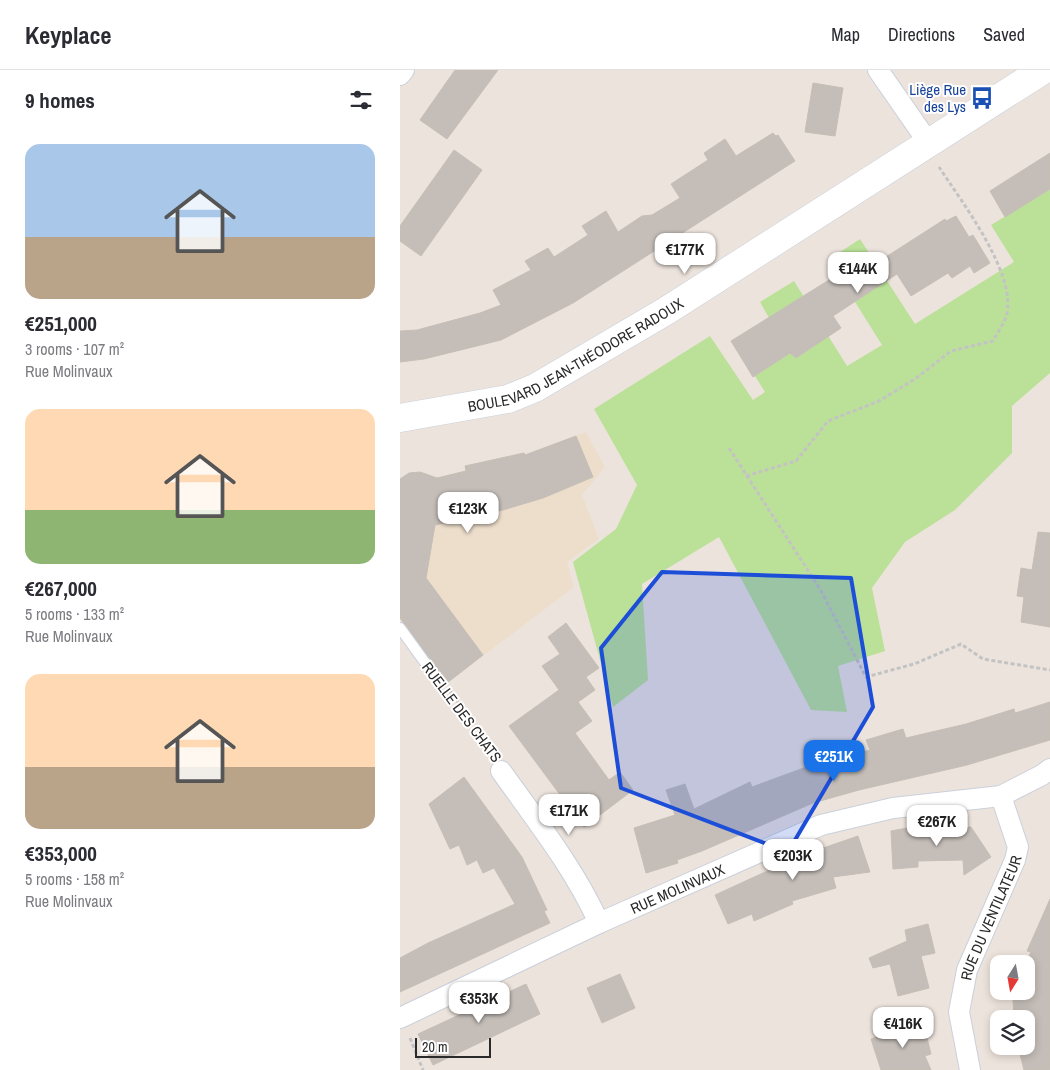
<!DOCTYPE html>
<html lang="en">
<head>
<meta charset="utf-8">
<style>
  :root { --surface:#fff; --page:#f2f2f3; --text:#2b2b33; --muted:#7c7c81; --line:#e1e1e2; --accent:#1a73e8 }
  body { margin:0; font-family:"Archivo Narrow",sans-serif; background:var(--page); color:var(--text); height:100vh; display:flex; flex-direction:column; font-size:19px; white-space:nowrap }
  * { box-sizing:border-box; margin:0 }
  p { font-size:16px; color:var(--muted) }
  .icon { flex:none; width:28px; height:28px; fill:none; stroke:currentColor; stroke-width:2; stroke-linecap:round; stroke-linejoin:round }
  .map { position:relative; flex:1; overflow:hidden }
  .sheet { display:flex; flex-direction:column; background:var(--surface); width:400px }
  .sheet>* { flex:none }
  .needle { width:32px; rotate:191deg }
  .controls { position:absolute; left:590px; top:885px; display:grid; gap:10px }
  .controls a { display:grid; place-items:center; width:45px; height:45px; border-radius:10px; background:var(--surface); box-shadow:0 2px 8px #0003; font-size:25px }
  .scale { position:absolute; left:15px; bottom:12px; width:76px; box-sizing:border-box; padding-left:5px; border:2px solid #2a2a2a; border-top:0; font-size:14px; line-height:18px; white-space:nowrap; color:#2a2a2a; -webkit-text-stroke:4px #fff; paint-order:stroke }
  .price { position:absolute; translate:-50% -42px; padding:0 11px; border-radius:10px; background:#fff; color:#222; font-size:16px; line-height:32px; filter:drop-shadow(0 1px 2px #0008) }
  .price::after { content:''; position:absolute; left:50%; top:30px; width:15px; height:11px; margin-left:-8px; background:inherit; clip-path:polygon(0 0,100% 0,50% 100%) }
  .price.current { background:var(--accent); color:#fff }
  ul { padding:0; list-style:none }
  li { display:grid; align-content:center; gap:10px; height:265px; padding:0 25px }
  li span { display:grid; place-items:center; height:155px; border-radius:15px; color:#555 }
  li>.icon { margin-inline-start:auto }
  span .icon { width:90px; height:90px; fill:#fffc; stroke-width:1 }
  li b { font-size:21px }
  h2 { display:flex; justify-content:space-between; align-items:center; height:60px; padding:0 25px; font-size:21px }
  header { display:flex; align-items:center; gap:30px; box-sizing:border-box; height:70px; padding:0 25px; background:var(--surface); border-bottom:1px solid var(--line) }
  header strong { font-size:24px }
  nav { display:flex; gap:28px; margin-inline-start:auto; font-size:18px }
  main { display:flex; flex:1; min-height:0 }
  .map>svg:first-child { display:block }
  .education { fill:#eddecc }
  .green { fill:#bbe199 }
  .building { fill:#c4bdb8; stroke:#c7bfb6 }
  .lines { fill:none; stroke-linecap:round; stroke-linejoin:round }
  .lane-casing { stroke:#cad0db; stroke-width:12 }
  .street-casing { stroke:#cad0db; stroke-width:22 }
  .secondary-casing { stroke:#cad0db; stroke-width:29 }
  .path { stroke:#c3c3c3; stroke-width:3; stroke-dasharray:4 2.5; stroke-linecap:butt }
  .lane { stroke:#fff; stroke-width:10 }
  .street { stroke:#fff; stroke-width:20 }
  .secondary { stroke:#fff; stroke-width:28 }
  .marked { fill:#1d4ed8; fill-opacity:0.2; stroke:#1d4ed8; stroke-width:4; stroke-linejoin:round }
  .labels { text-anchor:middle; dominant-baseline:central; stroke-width:4; stroke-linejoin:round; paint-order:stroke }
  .transit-label { font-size:15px; fill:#164399; stroke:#fff; text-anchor:end }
  .street-label { font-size:15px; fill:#2a2a2a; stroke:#fff }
</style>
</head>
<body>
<header>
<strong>Keyplace</strong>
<nav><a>Map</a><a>Directions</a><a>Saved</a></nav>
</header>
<main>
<section class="sheet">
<h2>9 homes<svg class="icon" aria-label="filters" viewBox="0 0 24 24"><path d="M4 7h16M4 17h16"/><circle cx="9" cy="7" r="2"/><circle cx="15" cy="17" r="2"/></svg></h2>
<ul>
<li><span style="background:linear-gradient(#a9c7e8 60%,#b9a48a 0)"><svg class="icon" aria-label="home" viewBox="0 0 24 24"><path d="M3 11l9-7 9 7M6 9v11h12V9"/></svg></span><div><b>€251,000</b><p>3 rooms · 107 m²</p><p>Rue Molinvaux</p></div></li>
<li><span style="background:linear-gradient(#ffd9b3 65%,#8fb573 0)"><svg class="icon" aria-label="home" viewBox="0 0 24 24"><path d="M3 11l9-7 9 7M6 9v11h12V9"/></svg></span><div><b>€267,000</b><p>5 rooms · 133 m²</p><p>Rue Molinvaux</p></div></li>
<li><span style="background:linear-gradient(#ffd9b3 60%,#b9a48a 0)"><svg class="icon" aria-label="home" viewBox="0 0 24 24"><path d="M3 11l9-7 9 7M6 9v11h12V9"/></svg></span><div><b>€353,000</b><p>5 rooms · 158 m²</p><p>Rue Molinvaux</p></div></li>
</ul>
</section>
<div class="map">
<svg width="650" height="1000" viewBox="0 0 650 1000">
  <rect width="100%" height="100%" fill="#ece3dc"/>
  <polygon class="education" points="186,362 205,397 182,425 199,469 167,492 174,517 47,613 0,548 0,409 9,403 20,402 38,408 65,401 65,396 88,391 91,397"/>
  <polygon class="green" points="650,119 650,303 612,336 612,383 555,440 505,472 472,518 485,581 438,596 447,642 411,640 319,467 242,514 248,610 213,637 173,492 216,459 237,415 194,339 310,266 353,330 365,322 355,306 388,280 396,288 416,275 389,235 369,248 360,232 394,211 447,296 482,275 455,232 475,218 458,192 437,205 428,190 460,169 515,254 614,192 591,155"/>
  <g class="building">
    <polygon points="55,0 98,0 47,69 20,50"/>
    <polygon points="413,13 443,18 435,66 405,62"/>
    <polygon points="373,63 376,66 378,65 395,91 173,233 101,270 24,289 0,292 0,261 17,260 80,243 101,235 93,220 131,200 125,191 148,178 154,187 188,165 182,156 206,141 218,162 242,146 252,145 280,128 271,114 308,90 304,83 325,69 336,86"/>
    <polygon points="54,80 82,100 21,186 0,171 0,156"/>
    <polygon points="650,83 650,119 605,147 590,121"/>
    <polygon points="556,146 569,167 573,165 590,193 574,203 570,196 552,208 548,203 511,226 497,204 433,246 441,258 396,288 390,283 353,307 331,271 458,192 464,201 545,149 546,151"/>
    <polygon points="176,366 193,407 143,428 103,440 35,455 26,508 83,585 47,613 0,548 0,409 9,403 20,402 37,408 66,401 65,396 124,383 125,385"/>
    <polygon points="638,462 650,463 650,557 621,552 624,527 617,526 621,498 632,500"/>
    <polygon points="166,553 199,598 186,607 195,620 178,632 192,651 175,663 209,710 220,702 233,720 184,757 109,656 159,620 142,596 160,584 148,567"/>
    <polygon points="650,632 650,670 567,695 459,720 413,733 302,781 277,790 278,793 246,803 234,758 275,745 266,720 285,714 294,739 350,712 352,717 409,696 470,680 466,670 503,659 506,668 566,654 614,639 615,643"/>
    <polygon points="64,707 122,787 147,840 144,841 150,853 0,922 0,888 28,873 115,834 94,798 83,803 77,790 67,795 59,775 50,779 29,734"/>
    <polygon points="571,757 591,787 564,805 563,790 518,791 518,797 493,799 491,761 507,758"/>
    <polygon points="458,766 470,802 433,807 436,818 392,831 393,834 354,851 352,844 328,854 315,825 400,786"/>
    <polygon points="650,829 650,1000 624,1000 618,976 626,976 626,949 614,949 613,930 609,927 612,921 626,921 625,894 631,882 627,881"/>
    <polygon points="528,854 535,883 521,886 529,918 498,926 490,894 473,898 469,888 507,871 505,860"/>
    <polygon points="220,904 235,938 202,953 187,918"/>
    <polygon points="126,914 140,944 33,995 18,964"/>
    <polygon points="523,952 531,984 525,986 531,1000 481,1000 471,969"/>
  </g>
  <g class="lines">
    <defs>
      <polyline id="lane" points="0,558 37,609"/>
      <g id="street">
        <polyline points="478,0 528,72"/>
        <polyline points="0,5 4,0"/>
        <path d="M101,701C136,750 174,798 199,853"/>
        <path id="s1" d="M0,948L199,853L421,755L493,738L601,726L642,705L650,699"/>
        <path id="s2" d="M570,1000L559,942L567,900L615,790L618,777L601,726"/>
      </g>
      <g id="secondary">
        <path id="s3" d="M0,348L108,329L135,318L266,241L643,0"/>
      </g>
    </defs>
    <use href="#lane" class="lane-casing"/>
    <use href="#street" class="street-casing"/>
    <use href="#secondary" class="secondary-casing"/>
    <g class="path">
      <polyline points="329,378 420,519 466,607 514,594 561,574 583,589 650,600"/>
      <path d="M346,406L396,391L428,351L479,331L515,309L551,281L593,271C597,263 603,255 606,247C619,206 561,131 539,97"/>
      <polyline points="49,620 94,681"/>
      <polyline points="10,968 23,1000"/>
    </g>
    <use href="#lane" class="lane"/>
    <use href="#street" class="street"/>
    <use href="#secondary" class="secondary"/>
  </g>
  <path class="marked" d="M262,502L451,508L473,637L388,782L221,718L201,578Z"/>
  <defs>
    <symbol id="bus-bare" viewBox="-9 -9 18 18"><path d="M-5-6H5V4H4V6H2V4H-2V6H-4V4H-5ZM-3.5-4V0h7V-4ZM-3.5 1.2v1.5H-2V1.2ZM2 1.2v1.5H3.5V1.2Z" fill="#1a4fb4" stroke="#fff" stroke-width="2.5" paint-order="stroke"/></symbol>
  </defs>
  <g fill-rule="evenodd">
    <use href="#bus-bare" x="566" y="12" width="32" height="32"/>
  </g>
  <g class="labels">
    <g class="transit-label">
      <text x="566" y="19">Liège Rue<tspan x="566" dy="17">des Lys</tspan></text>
    </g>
    <g class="street-label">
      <text stroke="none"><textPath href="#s3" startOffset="189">BOULEVARD JEAN-THÉODORE RADOUX</textPath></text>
      <text transform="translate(62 642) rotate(53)">RUELLE DES CHATS</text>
      <text stroke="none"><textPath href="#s1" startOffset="306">RUE MOLINVAUX</textPath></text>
      <text stroke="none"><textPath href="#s2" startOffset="159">RUE DU VENTILATEUR</textPath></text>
    </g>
  </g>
</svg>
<div class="controls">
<a><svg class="needle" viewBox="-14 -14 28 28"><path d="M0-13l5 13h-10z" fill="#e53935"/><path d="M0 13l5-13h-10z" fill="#7c7c81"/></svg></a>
<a><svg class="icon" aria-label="layers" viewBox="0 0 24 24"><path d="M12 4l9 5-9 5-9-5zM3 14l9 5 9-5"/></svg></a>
</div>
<div class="scale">20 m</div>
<b class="price" style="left:285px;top:205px">€177K</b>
<b class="price" style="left:458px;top:224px">€144K</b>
<b class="price" style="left:68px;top:464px">€123K</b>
<b class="price current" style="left:434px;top:712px">€251K</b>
<b class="price" style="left:169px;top:766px">€171K</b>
<b class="price" style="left:537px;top:777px">€267K</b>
<b class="price" style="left:393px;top:811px">€203K</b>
<b class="price" style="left:79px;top:954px">€353K</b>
<b class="price" style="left:503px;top:979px">€416K</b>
</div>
</main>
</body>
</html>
